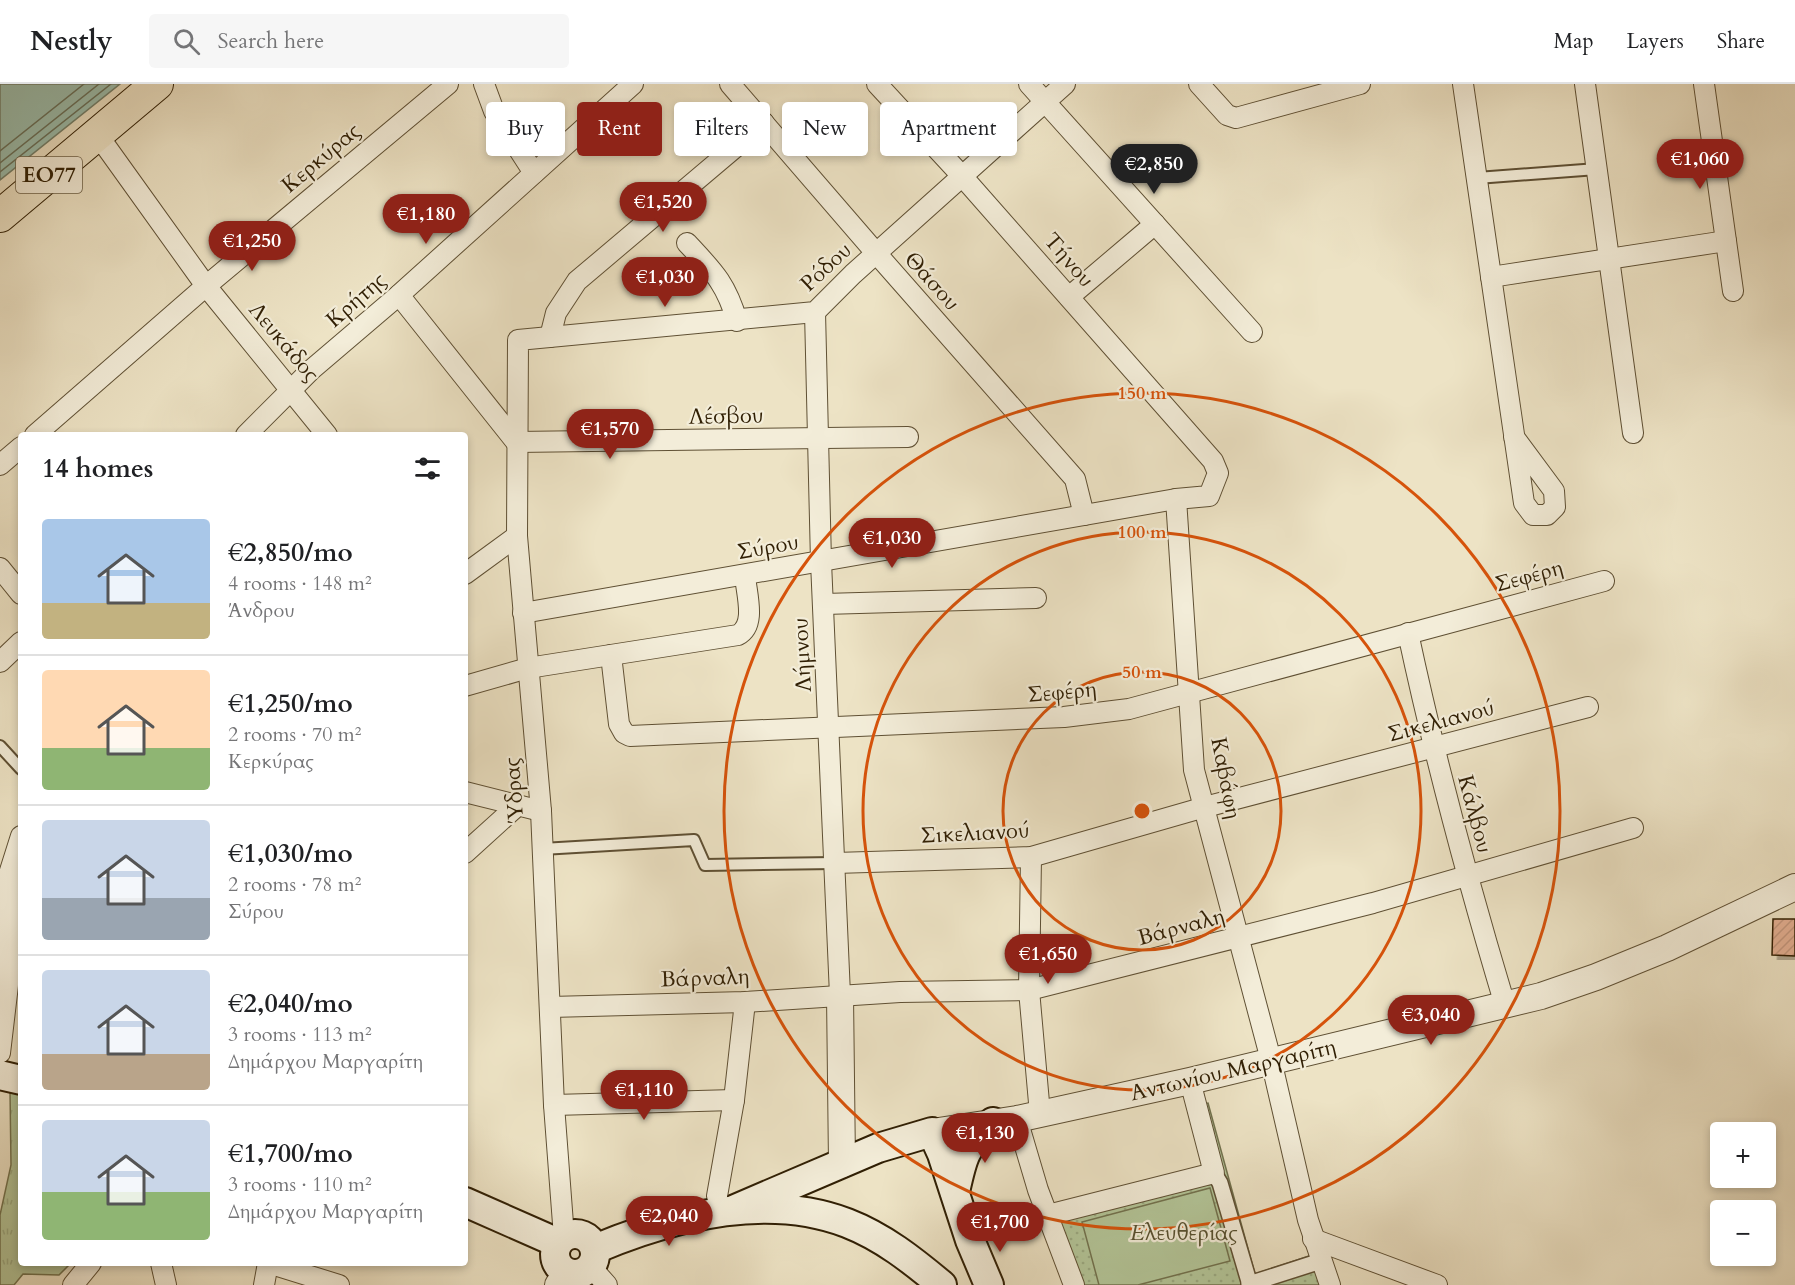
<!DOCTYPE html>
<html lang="en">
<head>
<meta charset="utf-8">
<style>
  :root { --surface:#fff; --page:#f6f6f6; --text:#202124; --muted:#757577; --line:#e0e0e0; --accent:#8f2418 }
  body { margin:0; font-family:Cardo,serif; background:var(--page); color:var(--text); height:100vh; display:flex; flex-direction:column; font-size:22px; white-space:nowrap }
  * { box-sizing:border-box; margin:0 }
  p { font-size:20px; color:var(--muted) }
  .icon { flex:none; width:33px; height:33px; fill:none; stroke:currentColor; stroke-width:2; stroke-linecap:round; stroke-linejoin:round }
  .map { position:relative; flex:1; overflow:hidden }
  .sheet { position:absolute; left:18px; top:348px; width:450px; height:834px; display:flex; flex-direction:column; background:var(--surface); border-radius:6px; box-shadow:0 3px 9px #0003 }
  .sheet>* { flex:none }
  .guide { position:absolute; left:486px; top:18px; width:570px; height:54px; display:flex; gap:12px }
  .fabs { position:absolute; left:1710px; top:1038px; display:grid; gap:12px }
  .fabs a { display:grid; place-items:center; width:66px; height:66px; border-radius:6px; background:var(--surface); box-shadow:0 3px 9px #0003; font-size:30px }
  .price { position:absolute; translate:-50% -51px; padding:0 14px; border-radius:21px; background:var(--accent); color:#fff; font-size:20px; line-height:39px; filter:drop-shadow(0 2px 3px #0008) }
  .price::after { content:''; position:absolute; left:50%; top:36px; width:18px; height:14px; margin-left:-9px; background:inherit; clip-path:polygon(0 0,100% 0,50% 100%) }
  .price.active { background:#222; color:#fff }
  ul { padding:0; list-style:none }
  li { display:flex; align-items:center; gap:18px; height:150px; padding:0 24px }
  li+li { border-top:2px solid var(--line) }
  li span { display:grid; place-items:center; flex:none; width:168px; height:120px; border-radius:6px; color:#555 }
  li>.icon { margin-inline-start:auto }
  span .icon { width:72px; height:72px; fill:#fffc; stroke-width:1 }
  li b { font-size:26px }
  h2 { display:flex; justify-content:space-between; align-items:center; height:72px; padding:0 24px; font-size:26px }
  .tag { padding:0 21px; border-radius:6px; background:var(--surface); box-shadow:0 3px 9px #0003; font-size:21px; line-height:54px }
  .tag.active { background:var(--accent); color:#fff }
  header { display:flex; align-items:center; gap:36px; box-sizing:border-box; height:84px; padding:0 30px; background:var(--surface); border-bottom:2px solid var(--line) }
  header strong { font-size:28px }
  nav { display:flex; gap:33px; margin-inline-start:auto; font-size:21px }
  .search { width:420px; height:54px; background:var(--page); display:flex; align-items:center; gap:15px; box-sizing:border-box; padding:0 21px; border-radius:6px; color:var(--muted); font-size:22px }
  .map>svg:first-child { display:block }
  .grass { fill:url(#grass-tufts); stroke:#72724e; stroke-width:1.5 }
  .park { fill:url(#park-dots); stroke:#72724e; stroke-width:1.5 }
  .pitch { fill:#b3c598; stroke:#72724e; stroke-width:1.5 }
  .water { fill:#9abfaf; stroke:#707f6b; stroke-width:1.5 }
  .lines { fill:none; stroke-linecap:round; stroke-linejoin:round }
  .shore { stroke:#656f5a; stroke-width:1.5 }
  .building { fill:url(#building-hatch); stroke:#301f04; stroke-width:1.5; filter:url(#shadow) }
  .service-casing { stroke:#5f5034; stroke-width:14 }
  .pedestrian-casing { stroke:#5f5034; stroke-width:18 }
  .minor-casing { stroke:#5f5034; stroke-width:22 }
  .tertiary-casing { stroke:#5f5034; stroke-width:28 }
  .secondary-casing { stroke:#301f04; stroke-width:32 }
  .primary-casing { stroke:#301f04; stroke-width:34 }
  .service { stroke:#f3edd9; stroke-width:10 }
  .pedestrian { stroke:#f3edd9; stroke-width:15 }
  .minor { stroke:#f3edd9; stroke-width:20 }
  .tertiary { stroke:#f3edd9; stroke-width:26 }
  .secondary { stroke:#f3edd9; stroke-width:28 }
  .primary { stroke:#ede3c5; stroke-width:32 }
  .ring { fill:none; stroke:#d6530b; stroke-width:3 }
  .labels { text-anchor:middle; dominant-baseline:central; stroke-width:4.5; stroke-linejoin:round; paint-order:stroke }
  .shield { fill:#f3edd9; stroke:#6a5d44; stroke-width:1.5 }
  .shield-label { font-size:21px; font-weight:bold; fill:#301f04 }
  .street-label { font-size:22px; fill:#301f04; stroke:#f3edd9 }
  .park-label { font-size:22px; font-style:italic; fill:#575130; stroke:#f3edd9 }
  .centre { fill:#d6530b; stroke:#f3edd9; stroke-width:3 }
  .ring-label { font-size:18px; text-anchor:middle; font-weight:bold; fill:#d6530b; stroke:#f3edd9; stroke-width:4.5; stroke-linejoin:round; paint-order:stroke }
</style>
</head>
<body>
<header>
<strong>Nestly</strong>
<div class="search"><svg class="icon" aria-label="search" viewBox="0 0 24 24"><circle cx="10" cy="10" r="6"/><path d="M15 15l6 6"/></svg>Search here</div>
<nav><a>Map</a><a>Layers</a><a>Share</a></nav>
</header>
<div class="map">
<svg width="1795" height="1201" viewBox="0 0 1795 1201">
  <defs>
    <pattern id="grass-tufts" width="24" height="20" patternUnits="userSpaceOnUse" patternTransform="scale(1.5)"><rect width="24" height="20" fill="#b3c598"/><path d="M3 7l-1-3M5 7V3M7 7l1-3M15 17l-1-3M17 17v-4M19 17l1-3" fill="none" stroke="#9aa981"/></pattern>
    <pattern id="park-dots" width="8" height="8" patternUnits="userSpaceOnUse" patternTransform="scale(1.5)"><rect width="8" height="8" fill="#b3c598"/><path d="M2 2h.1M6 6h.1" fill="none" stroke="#9aa981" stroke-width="1.8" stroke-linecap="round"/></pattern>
    <pattern id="building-hatch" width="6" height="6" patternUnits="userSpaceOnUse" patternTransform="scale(1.5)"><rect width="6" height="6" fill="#e4b093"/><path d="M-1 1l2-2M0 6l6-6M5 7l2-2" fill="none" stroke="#c4977d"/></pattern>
    <filter id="shadow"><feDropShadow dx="5.5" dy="5.5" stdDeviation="0" flood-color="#0004"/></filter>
  </defs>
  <rect width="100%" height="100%" fill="#ede3c5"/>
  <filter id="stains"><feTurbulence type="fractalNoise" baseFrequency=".00333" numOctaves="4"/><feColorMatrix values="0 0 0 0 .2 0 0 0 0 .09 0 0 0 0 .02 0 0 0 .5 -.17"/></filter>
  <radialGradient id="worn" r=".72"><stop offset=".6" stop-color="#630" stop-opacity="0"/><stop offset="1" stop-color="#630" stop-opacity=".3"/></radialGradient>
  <polygon class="grass" points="10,1007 21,1010 21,1179 71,1179 59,1191 23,1190 14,1201 0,1201 0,1131 11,1081"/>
  <polygon class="park" points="1208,1019 1255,1190 1318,1169 1330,1201 1074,1201 1048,1131 1214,1089 1197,1021"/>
  <polygon class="pitch" points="1210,1104 1230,1177 1138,1201 1099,1201 1082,1138"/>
  <polygon class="water" points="0,0 120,0 0,96"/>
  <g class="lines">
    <g class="shore">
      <polyline points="0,67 84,0"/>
      <polyline points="0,79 99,0"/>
      <polyline points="0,88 111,0"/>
    </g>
  </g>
  <polygon class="building" points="1773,835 1795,835 1795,872 1772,871"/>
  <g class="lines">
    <defs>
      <g id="service">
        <polyline points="1477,94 1597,85"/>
        <polyline points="0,662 21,685"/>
        <polyline points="542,765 694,756 705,781 835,779"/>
      </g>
      <g id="pedestrian">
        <polyline points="1214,1089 1220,1099 1250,1201"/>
        <polyline points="1249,1200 1321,1177"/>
      </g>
      <g id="minor">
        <polyline points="484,0 494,27 534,89"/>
        <polyline points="730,0 876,169 1075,395 1084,431"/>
        <polyline points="1029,0 1252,248"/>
        <polyline points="1199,0 1227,31 1236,34 1360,0"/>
        <polyline points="1463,0 1524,419 1533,431 1547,431 1555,423 1554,407 1514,353"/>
        <polyline points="1585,0 1633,349"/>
        <polyline points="1704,0 1733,207"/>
        <polyline points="97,50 206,202 327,351"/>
        <path d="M687,159C713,187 726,199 737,237"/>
        <polyline points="1491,193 1726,157"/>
        <polyline points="399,211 516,358 908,353"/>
        <polyline points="1069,213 1155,140"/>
        <polyline points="815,228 821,478 840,911"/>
        <polyline points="550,253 556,229 577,197 764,39"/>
        <polyline points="35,351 206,202 448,0"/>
        <polyline points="246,351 311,286 399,211 633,0"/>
        <polyline points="0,381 21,363"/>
        <polyline points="1176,415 1194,686 1271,976 1308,1136 1330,1201"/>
        <polyline points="0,484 21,510"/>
        <polyline points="465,490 517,452"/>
        <polyline points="824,520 1036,514"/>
        <polyline points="523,529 1176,415 1209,412 1218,389 1213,377 962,92 877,0"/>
        <path d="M1408,549C1435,675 1468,798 1505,921"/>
        <polyline points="611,571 619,640 624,649 630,652 1064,633 1129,625 1604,497"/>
        <polyline points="0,578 21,558"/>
        <path d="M465,602L528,584L738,551C757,541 746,509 745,491"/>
        <polyline points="465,708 541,727"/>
        <polyline points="465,769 518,721"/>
        <polyline points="1031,773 1029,906 1040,1030"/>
        <polyline points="835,779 1031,773 1205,723 1588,623"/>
        <polyline points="550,923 745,918 900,908 1029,906 1373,819 1633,744"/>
        <polyline points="0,969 8,901 9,790 21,752"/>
        <polyline points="554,1021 734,1016"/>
        <polyline points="1017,1035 1038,1106 1074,1201"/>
        <polyline points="717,1112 734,1016 745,918"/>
        <polyline points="1048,1131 1214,1089 1190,997"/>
        <polyline points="564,1153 554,1021 541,727 517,452 518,256 815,228 853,190 1065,0"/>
        <polyline points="1313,1155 1437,1201"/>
        <polyline points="161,1179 166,1201"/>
        <polyline points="268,1179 339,1201"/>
        <polyline points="591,1183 607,1201"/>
        <polyline points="73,1201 91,1179"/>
        <polyline points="264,1201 268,1179"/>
      </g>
      <g id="tertiary">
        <polyline points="840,911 842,1080"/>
        <polyline points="932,1048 1017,1035 1190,997 1541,912 1596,893 1667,864 1795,803"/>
        <polyline points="558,1201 567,1189"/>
      </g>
      <g id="secondary">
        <polyline points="0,991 21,996"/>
        <path d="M955,1108C963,1071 964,1064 993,1038"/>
        <polyline points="465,1118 558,1159"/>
        <polyline points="733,1126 878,1064 932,1048 942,1070 970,1156 989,1201"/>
        <circle cx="575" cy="1170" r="20"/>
        <path d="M595,1165C671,1133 766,1108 847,1139C883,1153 912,1176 942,1201"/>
      </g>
      <polyline id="primary" points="0,132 157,0"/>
    </defs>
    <use href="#service" class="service-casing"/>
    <use href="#pedestrian" class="pedestrian-casing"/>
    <use href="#minor" class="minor-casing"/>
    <use href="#tertiary" class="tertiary-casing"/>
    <use href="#secondary" class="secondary-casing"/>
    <use href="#primary" class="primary-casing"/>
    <use href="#service" class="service"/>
    <use href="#pedestrian" class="pedestrian"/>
    <use href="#minor" class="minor"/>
    <use href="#tertiary" class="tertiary"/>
    <use href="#secondary" class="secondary"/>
    <use href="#primary" class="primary"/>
  </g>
  <g class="ring">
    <circle cx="1142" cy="727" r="139"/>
    <circle cx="1142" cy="727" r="279"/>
    <circle cx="1142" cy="727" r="418"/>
  </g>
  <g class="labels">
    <rect class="shield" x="16" y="73" width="66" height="36" rx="4.5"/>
    <g class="shield-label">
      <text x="49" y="91">ΕΟ77</text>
    </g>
    <g class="street-label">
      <text transform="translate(321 74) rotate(-40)">Κερκύρας</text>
      <text transform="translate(1069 176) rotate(49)">Τήνου</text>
      <text transform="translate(826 183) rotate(-43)">Ρόδου</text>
      <text transform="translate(932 197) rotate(48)">Θάσου</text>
      <text transform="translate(356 216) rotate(-41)">Κρήτης</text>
      <text transform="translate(284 258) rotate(50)">Λευκάδος</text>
      <text transform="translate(726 332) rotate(-1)">Λέσβου</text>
      <text transform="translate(768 463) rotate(-10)">Σύρου</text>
      <text transform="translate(1529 492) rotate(-15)">Σεφέρη</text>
      <text transform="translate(802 571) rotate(-93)">Λήμνου</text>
      <text transform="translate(1062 608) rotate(-5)">Σεφέρη</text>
      <text transform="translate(1441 637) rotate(-15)">Σικελιανού</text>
      <text transform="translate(1226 694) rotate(79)">Καβάφη</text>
      <text transform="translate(514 706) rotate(-94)">Ύδρας</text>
      <text transform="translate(1475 730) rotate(75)">Κάλβου</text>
      <text transform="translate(975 749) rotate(-3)">Σικελιανού</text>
      <text transform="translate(1181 843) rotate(-15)">Βάρναλη</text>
      <text transform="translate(705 894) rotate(-2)">Βάρναλη</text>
      <text transform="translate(1233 986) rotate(-13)">Αντωνίου Μαργαρίτη</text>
    </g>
    <g class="park-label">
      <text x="1184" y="1149">Ελευθερίας</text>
    </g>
  </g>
  <circle cx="1142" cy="727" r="9" class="centre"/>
  <g class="ring-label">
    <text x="1142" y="315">150 m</text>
    <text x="1142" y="454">100 m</text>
    <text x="1142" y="594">50 m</text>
  </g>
  <rect width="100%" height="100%" filter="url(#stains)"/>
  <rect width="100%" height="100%" fill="url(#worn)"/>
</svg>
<div class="fabs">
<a>+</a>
<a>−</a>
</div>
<b class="price" style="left:1700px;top:106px">€1,060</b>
<b class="price active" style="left:1154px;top:111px">€2,850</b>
<b class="price" style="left:663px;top:149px">€1,520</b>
<b class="price" style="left:426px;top:161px">€1,180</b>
<b class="price" style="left:252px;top:188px">€1,250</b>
<b class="price" style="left:665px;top:224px">€1,030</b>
<b class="price" style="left:610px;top:376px">€1,570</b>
<b class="price" style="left:892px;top:485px">€1,030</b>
<b class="price" style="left:1048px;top:901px">€1,650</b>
<b class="price" style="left:1431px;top:962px">€3,040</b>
<b class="price" style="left:644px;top:1037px">€1,110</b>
<b class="price" style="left:985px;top:1080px">€1,130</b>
<b class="price" style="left:669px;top:1163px">€2,040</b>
<b class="price" style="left:1000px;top:1169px">€1,700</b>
<div class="guide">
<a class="tag">Buy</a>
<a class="tag active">Rent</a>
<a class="tag">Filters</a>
<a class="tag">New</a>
<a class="tag">Apartment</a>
</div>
<section class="sheet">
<h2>14 homes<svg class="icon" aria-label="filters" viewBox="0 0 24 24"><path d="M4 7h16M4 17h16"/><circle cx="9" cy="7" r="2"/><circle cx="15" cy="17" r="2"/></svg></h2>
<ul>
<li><span style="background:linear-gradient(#a9c7e8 70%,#c2b280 0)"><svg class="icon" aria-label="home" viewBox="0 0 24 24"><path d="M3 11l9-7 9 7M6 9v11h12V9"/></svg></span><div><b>€2,850/mo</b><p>4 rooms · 148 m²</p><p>Άνδρου</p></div></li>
<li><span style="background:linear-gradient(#ffd9b3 65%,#8fb573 0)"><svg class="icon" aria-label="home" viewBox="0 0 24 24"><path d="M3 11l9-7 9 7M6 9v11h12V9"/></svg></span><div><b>€1,250/mo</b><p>2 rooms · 70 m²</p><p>Κερκύρας</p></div></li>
<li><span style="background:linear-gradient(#c9d6e8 65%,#9aa5b1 0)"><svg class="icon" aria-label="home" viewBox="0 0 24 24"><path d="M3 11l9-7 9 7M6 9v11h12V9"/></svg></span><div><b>€1,030/mo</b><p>2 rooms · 78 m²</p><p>Σύρου</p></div></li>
<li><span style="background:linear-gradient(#c9d6e8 70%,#b9a48a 0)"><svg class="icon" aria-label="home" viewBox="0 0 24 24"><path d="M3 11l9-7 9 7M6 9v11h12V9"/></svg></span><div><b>€2,040/mo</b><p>3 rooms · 113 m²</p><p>Δημάρχου Μαργαρίτη</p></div></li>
<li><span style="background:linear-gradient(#c9d6e8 60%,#8fb573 0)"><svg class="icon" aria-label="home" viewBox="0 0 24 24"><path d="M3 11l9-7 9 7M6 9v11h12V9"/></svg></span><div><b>€1,700/mo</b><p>3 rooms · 110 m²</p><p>Δημάρχου Μαργαρίτη</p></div></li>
</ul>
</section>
</div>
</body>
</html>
